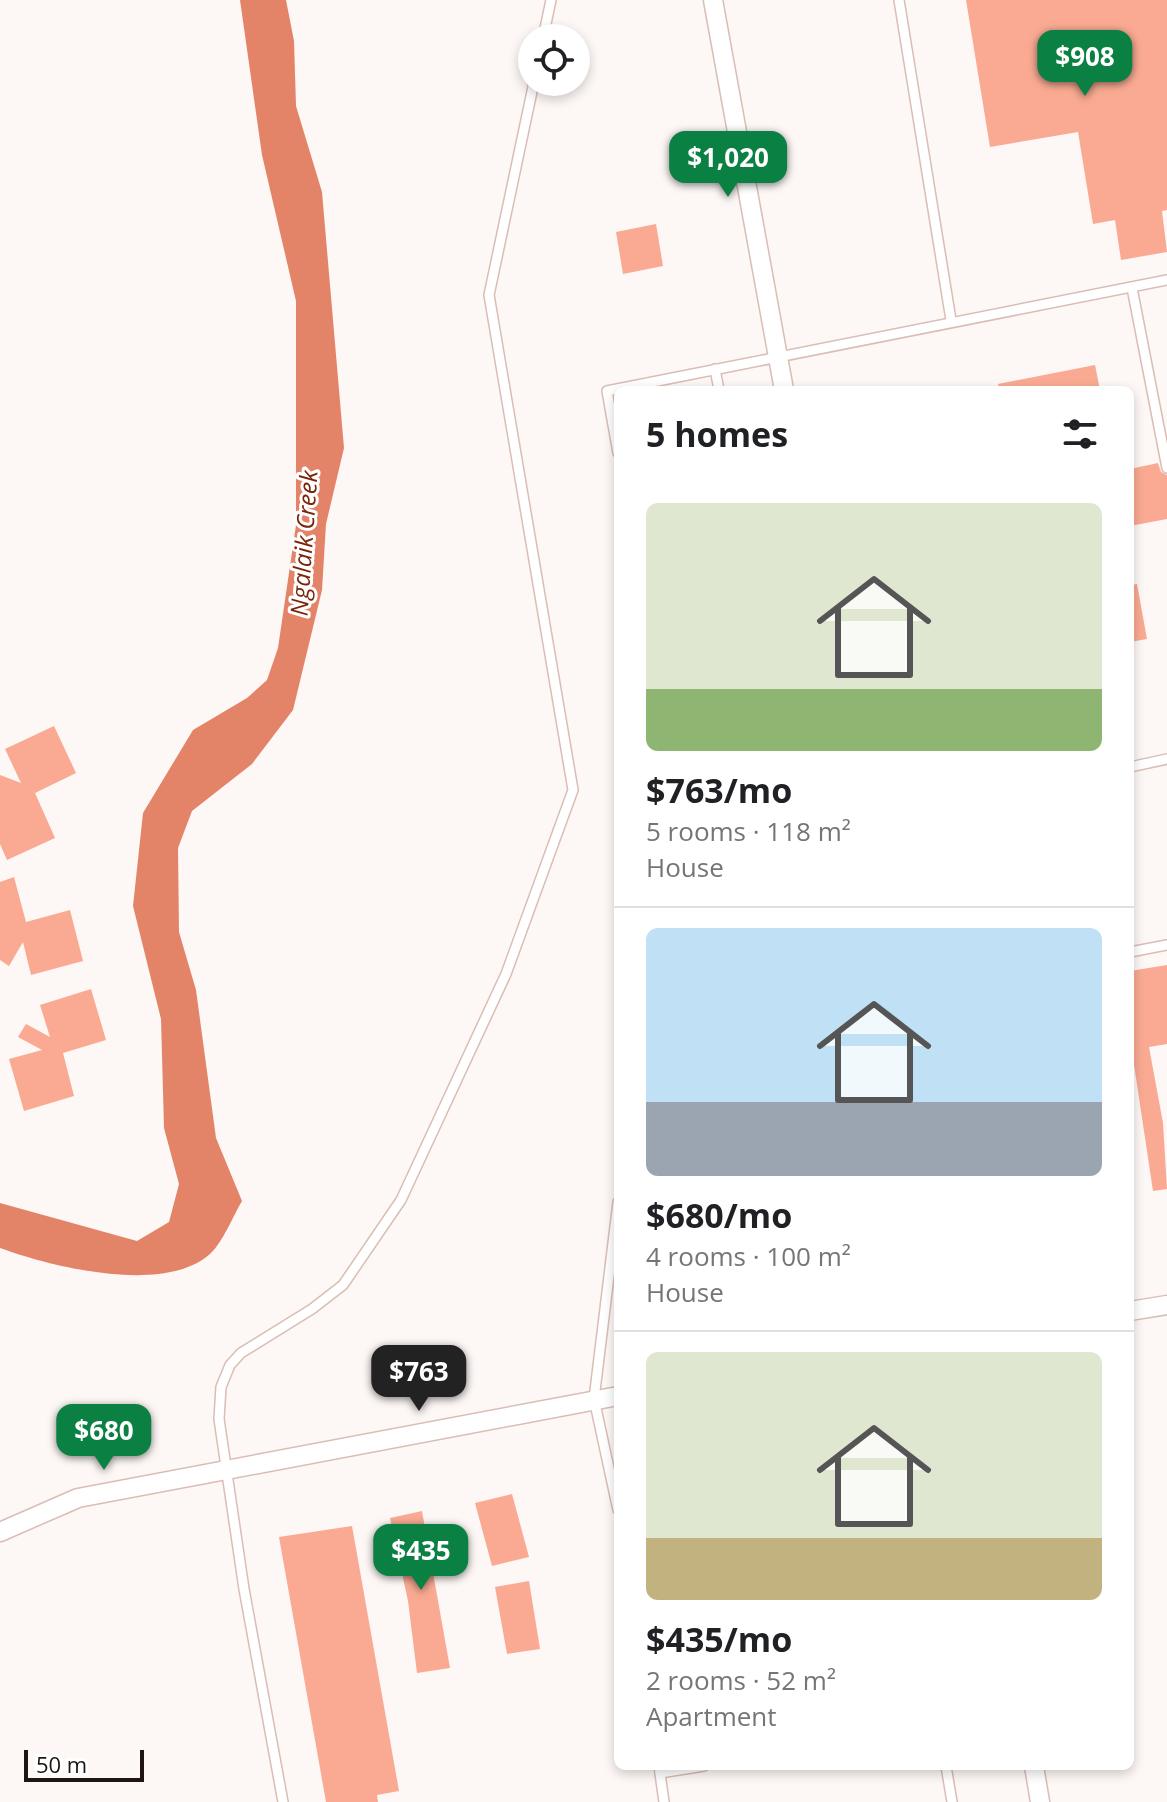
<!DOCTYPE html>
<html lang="en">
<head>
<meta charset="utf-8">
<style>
  :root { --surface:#fff; --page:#f6f6f6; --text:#202124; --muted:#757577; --line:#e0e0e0; --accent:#0b8043 }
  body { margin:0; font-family:"Open Sans",sans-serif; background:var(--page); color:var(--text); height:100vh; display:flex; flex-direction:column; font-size:30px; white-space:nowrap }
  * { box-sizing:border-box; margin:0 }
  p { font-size:26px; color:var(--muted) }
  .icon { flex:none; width:44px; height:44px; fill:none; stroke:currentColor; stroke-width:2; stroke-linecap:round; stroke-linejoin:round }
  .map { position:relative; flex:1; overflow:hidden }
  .panel { position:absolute; left:614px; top:386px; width:520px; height:1384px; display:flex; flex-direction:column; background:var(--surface); border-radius:12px; box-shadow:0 4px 12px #0003 }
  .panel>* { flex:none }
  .controls { position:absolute; left:518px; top:24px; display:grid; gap:16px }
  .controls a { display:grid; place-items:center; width:72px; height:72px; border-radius:50%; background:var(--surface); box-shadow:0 4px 12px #0003; font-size:40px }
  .scale { position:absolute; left:24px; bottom:20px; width:120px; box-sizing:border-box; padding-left:8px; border:4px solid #1f1512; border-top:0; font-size:22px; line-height:28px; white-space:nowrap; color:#1f1512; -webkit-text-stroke:6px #fff; paint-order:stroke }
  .price { position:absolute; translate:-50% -68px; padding:0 18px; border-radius:16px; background:var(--accent); color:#fff; font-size:26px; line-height:52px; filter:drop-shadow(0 2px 4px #0008) }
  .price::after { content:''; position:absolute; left:50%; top:48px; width:24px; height:18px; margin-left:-12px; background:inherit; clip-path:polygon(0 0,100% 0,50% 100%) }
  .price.active { background:#222; color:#fff }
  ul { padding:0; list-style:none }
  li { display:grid; align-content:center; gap:16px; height:424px; padding:0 32px }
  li+li { border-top:2px solid var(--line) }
  li span { display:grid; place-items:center; height:248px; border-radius:12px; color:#555 }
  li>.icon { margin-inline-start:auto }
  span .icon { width:144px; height:144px; fill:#fffc; stroke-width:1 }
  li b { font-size:34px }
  h2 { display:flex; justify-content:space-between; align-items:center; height:96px; padding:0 32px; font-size:34px }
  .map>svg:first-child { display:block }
  .water { fill:#e38468 }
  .building { fill:#faaa93 }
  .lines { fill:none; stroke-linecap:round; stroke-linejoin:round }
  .lane-casing { stroke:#dabdb5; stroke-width:12 }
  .street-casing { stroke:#dabdb5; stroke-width:21 }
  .lane { stroke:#fff; stroke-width:9 }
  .street { stroke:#fff; stroke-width:18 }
  .labels { text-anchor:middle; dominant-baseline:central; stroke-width:6; stroke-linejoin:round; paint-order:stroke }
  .water-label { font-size:24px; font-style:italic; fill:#7a2408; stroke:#fff }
</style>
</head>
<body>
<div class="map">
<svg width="1167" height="1802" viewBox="0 0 1167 1802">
  <rect width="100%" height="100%" fill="#fdf7f5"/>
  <path class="water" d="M240,0H286L294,41L296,106L322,192L344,448L326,524L322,590L293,710L252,764L192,811L178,848L179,932L196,990L216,1138L242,1201C233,1216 223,1242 210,1254C164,1295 52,1267 0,1248V1203L137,1241L169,1222L179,1184L164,1128L161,1019L133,906L143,813L193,730L247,698L267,680L278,648L296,525V301L262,155Z"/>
  <g class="building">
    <polygon points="966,0 1167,0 1167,210 1162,211 1167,252 1121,260 1115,220 1093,224 1078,132 990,147"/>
    <polygon points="656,224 663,266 623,274 616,232"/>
    <polygon points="1095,365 1100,390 999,390 998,384"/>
    <polygon points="1158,463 1161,472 1167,475 1167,519 1130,526 1130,469"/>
    <polygon points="1137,584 1147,639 1130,642 1130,585"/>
    <polygon points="54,726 76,773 35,793 55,838 7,860 0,844 0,775 21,783 5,749"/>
    <polygon points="14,877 26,922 70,910 83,961 31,975 23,942 9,966 0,960 0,882"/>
    <polygon points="1167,965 1167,1044 1149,1047 1163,1123 1167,1189 1153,1191 1130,1038 1130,971"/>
    <polygon points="91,989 106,1040 63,1053 74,1096 24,1111 9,1059 42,1050 18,1037 26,1024 50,1037 40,1005"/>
    <polygon points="512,1494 529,1557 492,1566 475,1503"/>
    <polygon points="422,1511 450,1668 417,1673 408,1601 390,1518"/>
    <polygon points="352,1526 399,1791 377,1795 378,1802 326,1802 279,1537"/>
    <polygon points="529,1581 540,1649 507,1654 495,1587"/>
  </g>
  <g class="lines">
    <defs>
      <g id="lane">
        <polyline points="899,0 951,320"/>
        <polyline points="543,38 551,0"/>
        <polyline points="1132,288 1167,468"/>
        <polyline points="715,369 719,390"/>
        <polyline points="618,453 607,391 1167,280"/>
        <polyline points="1130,767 1167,759"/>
        <polyline points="1130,952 1167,945"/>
        <polyline points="618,1202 594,1399 618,1510"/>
        <polyline points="659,1766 664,1802"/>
        <polyline points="946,1766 952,1802"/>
        <polyline points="660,1773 704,1766"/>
        <polyline points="283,1802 244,1589 219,1419 221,1387 230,1365 241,1353 312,1309 343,1285 401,1200 506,974 573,790 489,295 534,82"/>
      </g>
      <g id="street">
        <polyline points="713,0 784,390"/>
        <polyline points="1130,1311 1167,1305"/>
        <polyline points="0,1532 78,1498 618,1396"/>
        <polyline points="1034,1766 1040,1802"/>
      </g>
    </defs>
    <use href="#lane" class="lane-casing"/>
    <use href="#street" class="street-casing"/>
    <use href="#lane" class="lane"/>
    <use href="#street" class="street"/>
  </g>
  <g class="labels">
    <g class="water-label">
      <text transform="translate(303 543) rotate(-86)">Ngalaik Creek</text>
    </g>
  </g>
</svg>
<div class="controls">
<a><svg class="icon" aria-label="locate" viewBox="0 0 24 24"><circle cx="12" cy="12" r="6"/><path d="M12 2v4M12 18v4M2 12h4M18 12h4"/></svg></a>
</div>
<div class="scale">50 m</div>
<b class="price" style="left:1085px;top:98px">$908</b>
<b class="price" style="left:728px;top:199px">$1,020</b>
<b class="price active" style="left:419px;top:1413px">$763</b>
<b class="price" style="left:104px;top:1472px">$680</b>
<b class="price" style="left:421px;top:1592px">$435</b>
<section class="panel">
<h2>5 homes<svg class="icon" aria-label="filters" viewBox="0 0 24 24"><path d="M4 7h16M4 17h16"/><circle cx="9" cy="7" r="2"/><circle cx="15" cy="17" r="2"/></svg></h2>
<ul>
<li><span style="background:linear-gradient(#dfe7d0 75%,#8fb573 0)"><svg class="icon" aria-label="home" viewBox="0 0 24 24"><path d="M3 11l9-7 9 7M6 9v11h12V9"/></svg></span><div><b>$763/mo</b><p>5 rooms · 118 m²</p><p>House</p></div></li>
<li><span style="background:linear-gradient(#bfe0f5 70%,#9aa5b1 0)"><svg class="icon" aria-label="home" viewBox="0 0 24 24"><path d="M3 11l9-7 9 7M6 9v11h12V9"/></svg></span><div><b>$680/mo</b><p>4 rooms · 100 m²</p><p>House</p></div></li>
<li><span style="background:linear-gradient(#dfe7d0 75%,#c2b280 0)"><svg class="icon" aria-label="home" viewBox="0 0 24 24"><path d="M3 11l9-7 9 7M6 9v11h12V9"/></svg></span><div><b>$435/mo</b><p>2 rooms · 52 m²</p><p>Apartment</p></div></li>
</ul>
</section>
</div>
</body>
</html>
